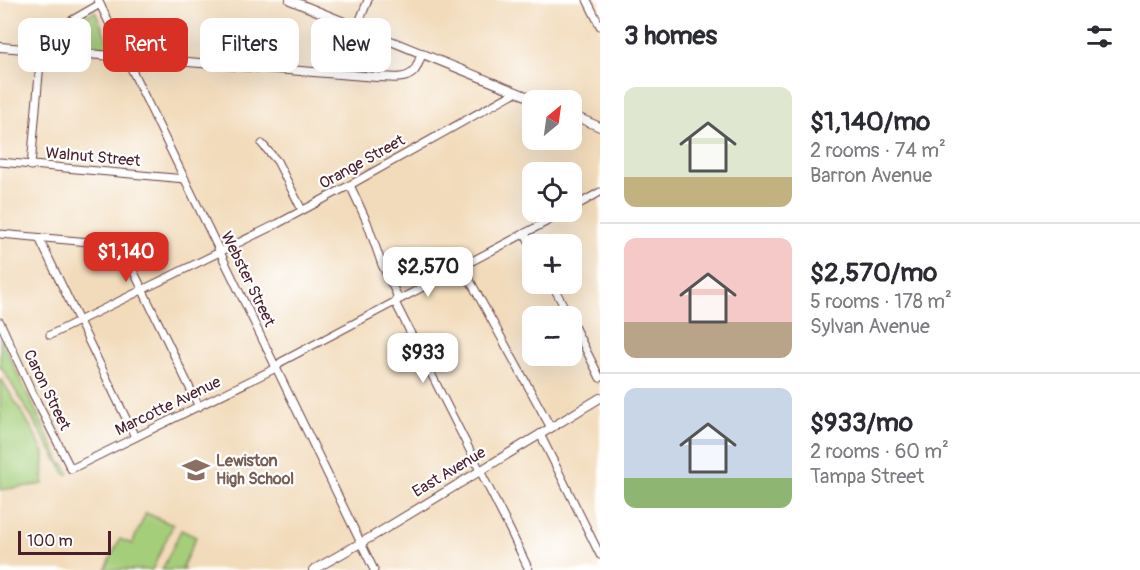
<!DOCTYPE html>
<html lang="en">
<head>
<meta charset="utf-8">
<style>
  :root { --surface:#fff; --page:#f7f7f7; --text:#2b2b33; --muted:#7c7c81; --line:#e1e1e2; --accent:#d93025 }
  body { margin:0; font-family:Pangolin,sans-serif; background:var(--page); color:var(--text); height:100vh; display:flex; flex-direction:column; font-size:22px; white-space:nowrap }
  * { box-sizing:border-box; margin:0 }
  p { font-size:20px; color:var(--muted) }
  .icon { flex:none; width:33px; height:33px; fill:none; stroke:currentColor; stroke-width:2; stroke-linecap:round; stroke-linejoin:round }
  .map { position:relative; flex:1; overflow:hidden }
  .drawer { display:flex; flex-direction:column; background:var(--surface); width:540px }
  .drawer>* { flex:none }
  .hud { position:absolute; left:18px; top:18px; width:492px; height:54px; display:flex; gap:12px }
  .needle { width:39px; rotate:29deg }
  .buttons { position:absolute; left:522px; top:90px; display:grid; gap:12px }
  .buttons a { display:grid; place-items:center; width:60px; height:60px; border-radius:12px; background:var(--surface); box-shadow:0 6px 24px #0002; font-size:30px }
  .scale { position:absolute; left:18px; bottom:15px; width:93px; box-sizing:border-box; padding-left:6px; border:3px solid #4a1f2b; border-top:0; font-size:16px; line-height:21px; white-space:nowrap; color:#4a1f2b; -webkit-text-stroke:4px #fff; paint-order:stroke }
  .price { position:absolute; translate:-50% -51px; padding:0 14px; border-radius:12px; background:#fff; color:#222; font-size:20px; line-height:39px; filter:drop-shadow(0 2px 3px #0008) }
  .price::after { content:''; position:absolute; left:50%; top:36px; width:18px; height:14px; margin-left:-9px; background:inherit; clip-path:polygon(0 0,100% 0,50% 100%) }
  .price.active { background:var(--accent); color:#fff }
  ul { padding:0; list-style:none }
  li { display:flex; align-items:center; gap:18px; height:150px; padding:0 24px }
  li+li { border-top:2px solid var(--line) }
  li span { display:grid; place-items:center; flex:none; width:168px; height:120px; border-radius:12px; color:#555 }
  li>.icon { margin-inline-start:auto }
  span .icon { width:72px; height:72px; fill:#fffc; stroke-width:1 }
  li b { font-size:26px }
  h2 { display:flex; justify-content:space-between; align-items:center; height:72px; padding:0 24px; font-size:26px }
  .pill { padding:0 21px; border-radius:12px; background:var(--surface); box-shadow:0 6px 24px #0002; font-size:21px; line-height:54px }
  .pill.active { background:var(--accent); color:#fff }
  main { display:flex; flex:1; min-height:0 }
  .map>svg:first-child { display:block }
  .green { fill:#a4ce7a; stroke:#777652; stroke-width:1.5 }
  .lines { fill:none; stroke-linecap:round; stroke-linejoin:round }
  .minor-casing { stroke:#633b41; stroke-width:9 }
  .major-casing { stroke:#633b41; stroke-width:10 }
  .minor { stroke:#fff; stroke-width:7 }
  .major { stroke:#fff; stroke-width:8 }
  .labels { text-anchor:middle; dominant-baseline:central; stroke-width:4.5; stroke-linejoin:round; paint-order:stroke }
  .street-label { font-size:16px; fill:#4a1f2b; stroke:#fff }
  .education-label { font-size:16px; font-weight:bold; fill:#785e54; stroke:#fff; text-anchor:start }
</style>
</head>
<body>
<main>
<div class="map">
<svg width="600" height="570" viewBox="0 0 600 570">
  <rect width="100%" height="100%" fill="#fff"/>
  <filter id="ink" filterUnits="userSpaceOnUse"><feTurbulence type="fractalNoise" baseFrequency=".0167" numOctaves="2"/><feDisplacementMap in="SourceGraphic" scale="12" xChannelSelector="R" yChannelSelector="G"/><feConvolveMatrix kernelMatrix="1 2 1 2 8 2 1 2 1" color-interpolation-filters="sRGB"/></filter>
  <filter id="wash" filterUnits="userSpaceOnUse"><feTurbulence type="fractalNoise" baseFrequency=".008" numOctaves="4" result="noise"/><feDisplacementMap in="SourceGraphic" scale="24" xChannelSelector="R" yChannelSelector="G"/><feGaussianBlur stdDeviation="1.35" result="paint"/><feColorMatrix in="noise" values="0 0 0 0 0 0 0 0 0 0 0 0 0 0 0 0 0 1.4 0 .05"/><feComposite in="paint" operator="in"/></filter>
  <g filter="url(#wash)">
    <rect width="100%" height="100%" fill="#f2dbbb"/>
    <g class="green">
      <polygon points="95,11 111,48 49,42 49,37"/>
      <polygon points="0,337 62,465 64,464 69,473 66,475 2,368 0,368"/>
      <polygon points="0,380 2,380 32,429 44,453 43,484 0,490"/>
      <polygon points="146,513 173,525 152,570 105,570 120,539 132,544"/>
      <polygon points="181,530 196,537 182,568 186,570 162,570"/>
    </g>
  </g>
  <g filter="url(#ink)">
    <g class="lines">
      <defs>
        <g id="minor">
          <polyline points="98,0 374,570"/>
          <polyline points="587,0 600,26"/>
          <polyline points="357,27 368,0"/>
          <polyline points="22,49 100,4"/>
          <polyline points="262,144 277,161 302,210"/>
          <polyline points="0,162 185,179"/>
          <polyline points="31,166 41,51"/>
          <polyline points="350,185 367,222 382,265 397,295 395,302 510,530 529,570"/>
          <polyline points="572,208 600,192"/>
          <polyline points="525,233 532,248"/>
          <polyline points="0,234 112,244 118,245 123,250 132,268 199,407"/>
          <polyline points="39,238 135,437"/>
          <polyline points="462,266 551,428"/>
          <polyline points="552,284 569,316"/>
          <polyline points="0,322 32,392 71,469 276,368 281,362 565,212"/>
          <polyline points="572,322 600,378"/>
          <polyline points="50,335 277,224 350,185 516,92"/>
          <polyline points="540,434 600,555"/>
        </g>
        <g id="major">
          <polyline points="290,0 536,100"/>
          <path d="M0,47L377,77C388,77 406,81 414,71C418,66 420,58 422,53"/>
          <polyline points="572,115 600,127"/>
          <polyline points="313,570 373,536 600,398"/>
        </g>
      </defs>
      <use href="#minor" class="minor-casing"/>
      <use href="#major" class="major-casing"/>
      <use href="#minor" class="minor"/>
      <use href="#major" class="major"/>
    </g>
  </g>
  <defs>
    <symbol id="school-bare" viewBox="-9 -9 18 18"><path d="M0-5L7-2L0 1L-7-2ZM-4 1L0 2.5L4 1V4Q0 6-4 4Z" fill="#8d6e63" stroke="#fff" stroke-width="2.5" paint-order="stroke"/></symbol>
  </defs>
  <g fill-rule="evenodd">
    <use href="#school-bare" x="177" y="451" width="38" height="38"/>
  </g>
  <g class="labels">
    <g class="street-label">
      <text transform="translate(93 157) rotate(5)">Walnut Street</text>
      <text transform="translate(362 162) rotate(-29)">Orange Street</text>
      <text transform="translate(248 279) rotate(64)">Webster Street</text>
      <text transform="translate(47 390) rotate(64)">Caron Street</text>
      <text transform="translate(168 406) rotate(-26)">Marcotte Avenue</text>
      <text transform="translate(449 472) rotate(-31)">East Avenue</text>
    </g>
    <g class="education-label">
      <text x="216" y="461">Lewiston<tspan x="216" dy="18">High School</tspan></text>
    </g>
  </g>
</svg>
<div class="buttons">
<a><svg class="needle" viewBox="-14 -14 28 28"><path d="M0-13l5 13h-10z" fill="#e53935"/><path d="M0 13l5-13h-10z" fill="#7c7c81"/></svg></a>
<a><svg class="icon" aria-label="locate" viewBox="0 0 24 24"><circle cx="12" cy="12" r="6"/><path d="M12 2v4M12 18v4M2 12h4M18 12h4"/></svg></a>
<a>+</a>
<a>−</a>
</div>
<div class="scale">100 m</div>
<b class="price active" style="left:126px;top:283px">$1,140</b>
<b class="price" style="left:428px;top:298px">$2,570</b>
<b class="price" style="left:423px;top:384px">$933</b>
<div class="hud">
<a class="pill">Buy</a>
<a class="pill active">Rent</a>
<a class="pill">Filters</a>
<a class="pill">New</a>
</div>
</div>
<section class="drawer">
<h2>3 homes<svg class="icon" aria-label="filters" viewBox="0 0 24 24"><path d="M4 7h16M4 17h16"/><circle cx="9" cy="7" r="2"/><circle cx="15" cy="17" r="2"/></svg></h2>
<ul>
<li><span style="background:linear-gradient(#dfe7d0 75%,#c2b280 0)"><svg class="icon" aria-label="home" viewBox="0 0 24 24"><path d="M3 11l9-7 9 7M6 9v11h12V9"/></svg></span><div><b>$1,140/mo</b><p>2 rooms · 74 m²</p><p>Barron Avenue</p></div></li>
<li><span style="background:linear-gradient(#f6c9c9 70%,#b9a48a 0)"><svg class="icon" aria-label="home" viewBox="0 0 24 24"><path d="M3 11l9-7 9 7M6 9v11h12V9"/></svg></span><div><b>$2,570/mo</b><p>5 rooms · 178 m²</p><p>Sylvan Avenue</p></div></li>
<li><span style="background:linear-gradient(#c9d6e8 75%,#8fb573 0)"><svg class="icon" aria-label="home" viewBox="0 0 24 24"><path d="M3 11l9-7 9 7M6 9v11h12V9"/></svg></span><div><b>$933/mo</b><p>2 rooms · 60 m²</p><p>Tampa Street</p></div></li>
</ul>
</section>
</main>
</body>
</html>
